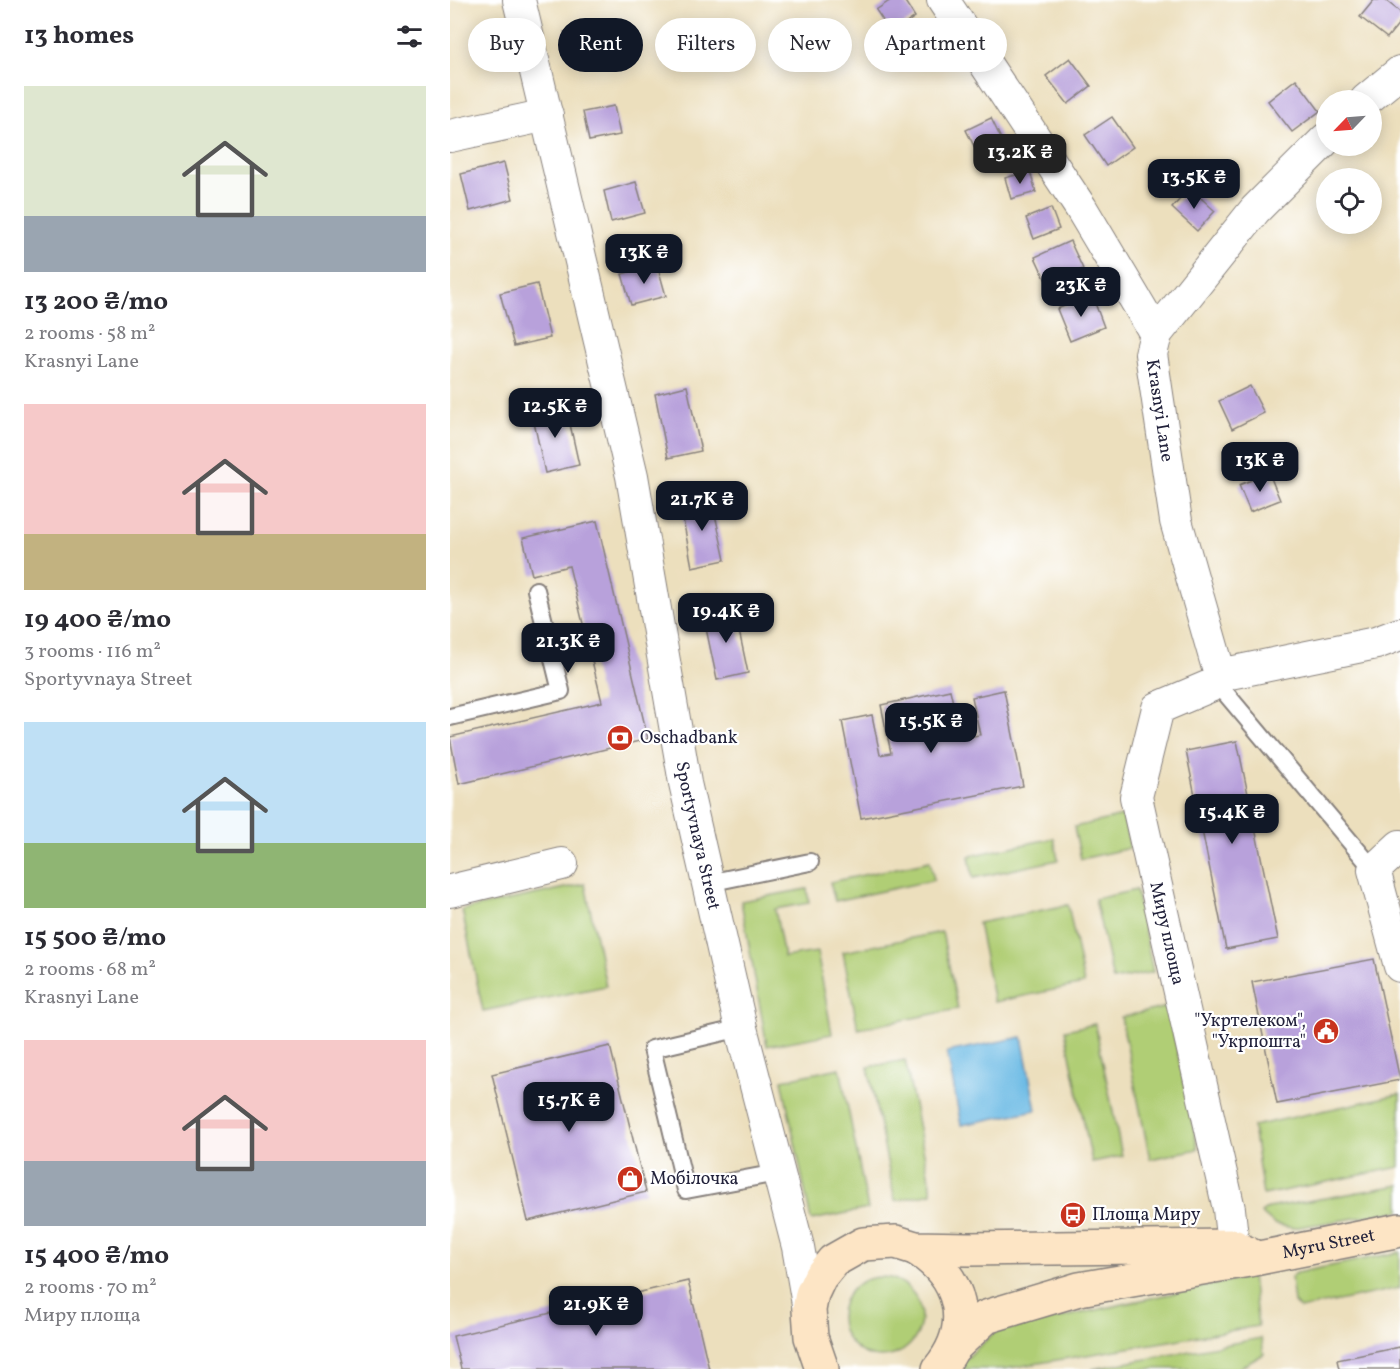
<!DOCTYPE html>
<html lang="en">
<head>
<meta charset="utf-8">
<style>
  :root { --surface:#fff; --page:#f2f2f3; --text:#2b2b33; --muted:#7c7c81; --accent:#111827 }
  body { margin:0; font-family:Vollkorn,serif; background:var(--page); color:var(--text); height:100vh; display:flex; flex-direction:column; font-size:22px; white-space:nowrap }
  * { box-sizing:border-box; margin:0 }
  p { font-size:20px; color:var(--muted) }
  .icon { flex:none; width:33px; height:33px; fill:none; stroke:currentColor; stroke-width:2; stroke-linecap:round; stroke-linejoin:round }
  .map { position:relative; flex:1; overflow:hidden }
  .side { display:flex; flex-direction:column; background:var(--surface); width:450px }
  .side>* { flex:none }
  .hud { position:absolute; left:18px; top:18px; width:570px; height:54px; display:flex; gap:12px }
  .needle { width:39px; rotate:245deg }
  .buttons { position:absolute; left:866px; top:90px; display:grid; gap:12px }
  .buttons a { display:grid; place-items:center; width:66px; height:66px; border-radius:50%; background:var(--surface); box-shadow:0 3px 15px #0003; font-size:30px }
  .price { position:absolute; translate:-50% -51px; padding:0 14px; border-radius:12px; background:var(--accent); color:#fff; font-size:20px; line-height:39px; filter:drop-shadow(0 2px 3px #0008) }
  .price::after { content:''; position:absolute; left:50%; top:36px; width:18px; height:14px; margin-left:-9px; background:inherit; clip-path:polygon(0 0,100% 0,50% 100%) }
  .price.active { background:#222; color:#fff }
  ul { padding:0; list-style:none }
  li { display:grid; align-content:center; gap:12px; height:318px; padding:0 24px }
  li span { display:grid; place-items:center; height:186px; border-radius:0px; color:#555 }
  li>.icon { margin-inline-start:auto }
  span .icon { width:108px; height:108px; fill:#fffc; stroke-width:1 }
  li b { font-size:26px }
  h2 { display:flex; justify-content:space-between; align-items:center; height:72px; padding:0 24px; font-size:26px }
  .pill { padding:0 21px; border-radius:27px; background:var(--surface); box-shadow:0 3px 15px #0003; font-size:21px; line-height:54px }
  .pill.active { background:var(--accent); color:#fff }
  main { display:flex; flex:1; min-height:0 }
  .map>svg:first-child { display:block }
  .green { fill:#b0ce74; stroke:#697858; stroke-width:1.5 }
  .water { fill:#69b9e4; stroke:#466e90; stroke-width:1.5 }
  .building { fill:#b8a1db }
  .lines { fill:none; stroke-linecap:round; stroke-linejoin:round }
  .lane-casing { stroke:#87807c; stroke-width:20 }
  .street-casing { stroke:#87807c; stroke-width:34 }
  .secondary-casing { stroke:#87807c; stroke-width:36 }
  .lane { stroke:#fff; stroke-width:16 }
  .street { stroke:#fff; stroke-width:32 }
  .secondary { stroke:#fde5c5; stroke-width:33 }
  .labels { text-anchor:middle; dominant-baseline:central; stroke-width:4.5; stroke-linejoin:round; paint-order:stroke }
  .street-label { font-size:18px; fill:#22223b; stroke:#fff }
  .poi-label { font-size:18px; fill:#22223b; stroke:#fff; text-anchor:start }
</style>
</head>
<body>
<main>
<section class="side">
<h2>13 homes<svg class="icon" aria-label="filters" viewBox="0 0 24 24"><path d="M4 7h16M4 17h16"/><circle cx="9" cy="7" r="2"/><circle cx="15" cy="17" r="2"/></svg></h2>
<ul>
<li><span style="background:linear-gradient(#dfe7d0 70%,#9aa5b1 0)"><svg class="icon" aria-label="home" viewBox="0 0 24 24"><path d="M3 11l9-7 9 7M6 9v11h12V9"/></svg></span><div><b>13 200 ₴/mo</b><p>2 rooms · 58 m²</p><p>Krasnyi Lane</p></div></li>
<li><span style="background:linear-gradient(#f6c9c9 70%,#c2b280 0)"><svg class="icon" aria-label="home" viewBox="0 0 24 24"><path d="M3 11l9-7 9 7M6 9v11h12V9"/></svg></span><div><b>19 400 ₴/mo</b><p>3 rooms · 116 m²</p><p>Sportyvnaya Street</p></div></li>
<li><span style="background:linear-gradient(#bfe0f5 65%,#8fb573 0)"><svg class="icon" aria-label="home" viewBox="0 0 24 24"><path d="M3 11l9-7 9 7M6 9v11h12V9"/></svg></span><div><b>15 500 ₴/mo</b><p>2 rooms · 68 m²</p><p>Krasnyi Lane</p></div></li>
<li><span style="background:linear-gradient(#f6c9c9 65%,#9aa5b1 0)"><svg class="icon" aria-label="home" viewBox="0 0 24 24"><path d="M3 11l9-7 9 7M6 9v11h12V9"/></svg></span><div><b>15 400 ₴/mo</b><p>2 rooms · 70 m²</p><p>Миру площа</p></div></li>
</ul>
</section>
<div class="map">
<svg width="950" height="1369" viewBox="0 0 950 1369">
  <rect width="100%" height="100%" fill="#fff"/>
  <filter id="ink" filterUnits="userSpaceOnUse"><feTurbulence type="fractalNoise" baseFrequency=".0167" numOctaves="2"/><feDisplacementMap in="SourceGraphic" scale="12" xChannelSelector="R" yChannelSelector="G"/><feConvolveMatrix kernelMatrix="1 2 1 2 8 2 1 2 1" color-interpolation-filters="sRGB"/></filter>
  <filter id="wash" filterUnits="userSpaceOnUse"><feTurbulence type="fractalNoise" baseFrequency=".008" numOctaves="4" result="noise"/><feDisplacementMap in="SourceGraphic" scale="24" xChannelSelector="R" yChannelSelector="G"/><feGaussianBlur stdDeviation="1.35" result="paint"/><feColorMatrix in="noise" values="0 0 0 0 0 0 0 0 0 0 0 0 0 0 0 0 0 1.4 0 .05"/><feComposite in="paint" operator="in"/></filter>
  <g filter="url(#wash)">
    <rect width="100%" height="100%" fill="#ecdfbd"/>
    <g class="green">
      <polygon points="673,816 680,848 631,859 624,827"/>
      <polygon points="604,838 608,860 523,878 519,856"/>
      <polygon points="480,861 484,880 385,901 380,882"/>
      <polygon points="135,884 156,986 33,1011 12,910"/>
      <polygon points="357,889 359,903 325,909 334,957 367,952 382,1034 317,1046 291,901"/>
      <polygon points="686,890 703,972 663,980 645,899"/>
      <polygon points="618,905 634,984 544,1002 528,923"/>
      <polygon points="492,932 508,1009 408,1029 393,952"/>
      <polygon points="718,1007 748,1149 700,1159 671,1017"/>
      <polygon points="645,1024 672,1156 642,1162 615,1030"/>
      <polygon points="455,1060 482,1193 445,1201 418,1067"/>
      <polygon points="390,1068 418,1209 361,1220 332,1080"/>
      <polygon points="950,1094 950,1167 813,1195 803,1126"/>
      <polygon points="950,1185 950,1211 843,1228 824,1224 811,1213 818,1208"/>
      <polygon points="950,1252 950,1288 850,1309 844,1303 841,1277 846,1273"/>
      <polygon points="802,1276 808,1326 554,1369 505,1369 545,1332"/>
      <circle cx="431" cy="1317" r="40"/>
      <polygon points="811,1338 814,1354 788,1369 642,1369"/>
    </g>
    <polygon class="water" points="572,1037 586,1110 511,1125 497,1052"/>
    <g id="blocks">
      <g class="building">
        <polygon points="441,0 454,0 465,17 441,33 426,10"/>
        <polygon points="924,0 935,0 950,12 950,22 937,38 910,17"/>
        <polygon points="152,23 159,53 122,62 114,32"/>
        <polygon points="620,58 641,86 618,104 596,76"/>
        <polygon points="846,79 870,111 842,132 818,101"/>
        <polygon points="164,106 170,135 139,141 133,112"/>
        <polygon points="662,117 683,147 656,166 635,135"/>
        <polygon points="541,118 552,141 527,152 516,130"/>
        <polygon points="54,163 63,199 20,211 11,174"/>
        <polygon points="580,171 586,192 561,199 555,178"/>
        <polygon points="186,182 195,213 161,222 154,191"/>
        <polygon points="740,188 765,211 747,231 722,208"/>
        <polygon points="601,208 609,229 584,239 576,218"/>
        <polygon points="620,241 633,269 598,285 585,257"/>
        <polygon points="207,264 216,296 181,305 172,274"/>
        <polygon points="87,284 100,338 64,346 50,293"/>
        <polygon points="642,295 654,327 620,341 607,309"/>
        <polygon points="237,386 251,451 218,458 205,394"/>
        <polygon points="800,386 814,413 782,429 769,401"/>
        <polygon points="116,406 129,465 95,473 82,413"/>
        <polygon points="819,473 830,500 800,512 789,485"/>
        <polygon points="261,496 275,560 242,567 230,503"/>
        <polygon points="147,521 198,739 9,784 0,737 152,702 119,566 82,575 73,538"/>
        <polygon points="284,607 298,673 267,680 253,614"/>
        <polygon points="500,690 511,738 530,735 522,697 554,690 573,786 411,818 392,721 422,715 430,755 441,753 431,705"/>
        <polygon points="787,741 828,939 776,949 736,751"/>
        <polygon points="924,959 950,1080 827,1104 802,982"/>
        <polygon points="160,1046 196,1192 78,1221 42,1074"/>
        <polygon points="238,1281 259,1369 11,1369 3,1336"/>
        <polygon points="950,1347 950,1369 889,1369 887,1360"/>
      </g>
    </g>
  </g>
  <g filter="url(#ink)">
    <use href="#blocks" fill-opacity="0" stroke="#87807c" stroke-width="1.5"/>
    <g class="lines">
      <defs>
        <g id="lane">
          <polyline points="767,683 924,870"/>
          <polyline points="0,717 111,691 86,590"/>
          <polyline points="258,883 360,862"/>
          <polyline points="291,1028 202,1049 236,1190 327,1173"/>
        </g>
        <g id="street">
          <path id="s1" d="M69,0L182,476L235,783L291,1028L348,1247L359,1310"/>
          <path id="s2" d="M493,0L631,208L706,334L701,354L726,521L770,675L767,683L708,708L686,797L779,1209L783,1246"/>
          <polyline points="916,100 950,72"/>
          <polyline points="0,136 97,115"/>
          <polyline points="706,334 805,210 876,139"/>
          <polyline points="770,675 926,643 950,634"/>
          <polyline points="950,846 924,870 950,966"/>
          <polyline points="0,891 112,864"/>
        </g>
        <g id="secondary">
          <path d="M465,1248C512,1277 525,1325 489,1369"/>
          <path id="s3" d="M503,1348L536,1317L629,1289L799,1260L950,1230"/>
          <polyline points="372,1369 361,1337 359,1310 362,1294 370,1277 383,1261 413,1244 446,1242 465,1248 519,1249 783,1246 806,1258"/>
        </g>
      </defs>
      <use href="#lane" class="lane-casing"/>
      <use href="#street" class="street-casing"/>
      <use href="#secondary" class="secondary-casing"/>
      <use href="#lane" class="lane"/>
      <use href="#street" class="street"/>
      <use href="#secondary" class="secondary"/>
    </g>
  </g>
  <defs>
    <symbol id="bank-disc" viewBox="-11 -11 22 22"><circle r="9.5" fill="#c8321e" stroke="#fff"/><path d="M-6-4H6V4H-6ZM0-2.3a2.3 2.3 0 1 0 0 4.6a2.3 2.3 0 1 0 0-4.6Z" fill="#fff"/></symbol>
    <symbol id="civic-disc" viewBox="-11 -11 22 22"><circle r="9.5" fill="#c8321e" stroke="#fff"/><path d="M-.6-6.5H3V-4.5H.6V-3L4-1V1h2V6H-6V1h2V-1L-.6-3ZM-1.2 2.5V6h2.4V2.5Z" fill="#fff"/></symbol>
    <symbol id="shop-disc" viewBox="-11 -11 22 22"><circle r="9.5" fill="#c8321e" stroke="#fff"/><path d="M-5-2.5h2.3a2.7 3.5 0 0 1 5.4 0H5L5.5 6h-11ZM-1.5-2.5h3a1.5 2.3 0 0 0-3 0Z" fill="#fff"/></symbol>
    <symbol id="bus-disc" viewBox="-11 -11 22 22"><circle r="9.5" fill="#c8321e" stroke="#fff"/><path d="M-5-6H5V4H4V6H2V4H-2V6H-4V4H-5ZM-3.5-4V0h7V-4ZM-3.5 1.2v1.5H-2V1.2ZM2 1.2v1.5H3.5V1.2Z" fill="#fff"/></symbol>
  </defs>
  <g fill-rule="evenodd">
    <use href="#bank-disc" x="155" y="723" width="30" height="30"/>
    <use href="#civic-disc" x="861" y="1016" width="30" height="30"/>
    <use href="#shop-disc" x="165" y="1164" width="30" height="30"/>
    <use href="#bus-disc" x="608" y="1200" width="30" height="30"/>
  </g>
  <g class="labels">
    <g class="street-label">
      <text stroke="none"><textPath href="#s2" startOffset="474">Krasnyi Lane</textPath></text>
      <text stroke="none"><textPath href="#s1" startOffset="855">Sportyvnaya Street</textPath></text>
      <text stroke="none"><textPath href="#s2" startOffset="1050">Миру площа</textPath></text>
      <text stroke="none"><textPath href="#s3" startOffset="396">Myru Street</textPath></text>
    </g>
    <g class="poi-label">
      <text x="190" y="738">Oschadbank</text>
      <text x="856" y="1021" text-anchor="end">"Укртелеком",<tspan x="856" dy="21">"Укрпошта"</tspan></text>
      <text x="200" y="1179">Мобілочка</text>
      <text x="642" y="1215">Площа Миру</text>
    </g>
  </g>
</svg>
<div class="buttons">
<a><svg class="needle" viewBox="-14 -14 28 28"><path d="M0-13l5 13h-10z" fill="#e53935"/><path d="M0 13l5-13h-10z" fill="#7c7c81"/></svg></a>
<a><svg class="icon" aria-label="locate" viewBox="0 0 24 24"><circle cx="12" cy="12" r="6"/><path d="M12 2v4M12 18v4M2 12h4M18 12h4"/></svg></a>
</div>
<b class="price active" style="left:570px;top:185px">13.2K ₴</b>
<b class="price" style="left:744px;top:210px">13.5K ₴</b>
<b class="price" style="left:194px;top:285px">13K ₴</b>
<b class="price" style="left:631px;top:318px">23K ₴</b>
<b class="price" style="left:105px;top:439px">12.5K ₴</b>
<b class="price" style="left:810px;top:493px">13K ₴</b>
<b class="price" style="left:252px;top:532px">21.7K ₴</b>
<b class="price" style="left:276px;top:644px">19.4K ₴</b>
<b class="price" style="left:118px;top:674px">21.3K ₴</b>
<b class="price" style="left:481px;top:754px">15.5K ₴</b>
<b class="price" style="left:782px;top:845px">15.4K ₴</b>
<b class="price" style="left:119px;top:1133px">15.7K ₴</b>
<b class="price" style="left:146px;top:1337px">21.9K ₴</b>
<div class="hud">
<a class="pill">Buy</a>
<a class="pill active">Rent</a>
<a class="pill">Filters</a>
<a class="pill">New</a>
<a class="pill">Apartment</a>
</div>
</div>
</main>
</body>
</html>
